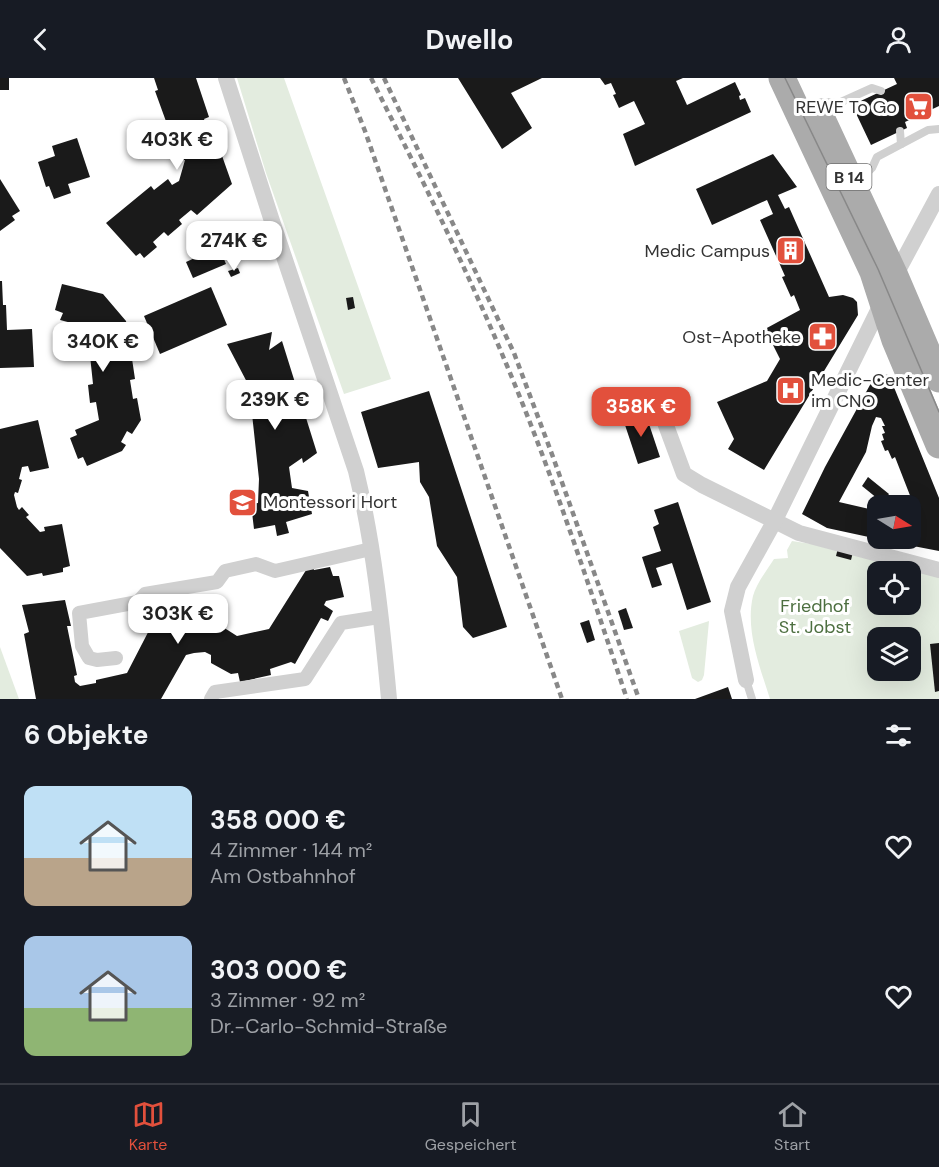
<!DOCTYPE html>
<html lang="de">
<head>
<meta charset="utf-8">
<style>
  :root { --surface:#171b24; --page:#242831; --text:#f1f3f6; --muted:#9ea1a6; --line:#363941; --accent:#e2503c }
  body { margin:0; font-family:"DM Sans",sans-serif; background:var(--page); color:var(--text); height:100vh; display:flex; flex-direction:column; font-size:22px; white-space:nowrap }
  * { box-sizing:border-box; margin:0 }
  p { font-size:20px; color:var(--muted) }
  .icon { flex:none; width:33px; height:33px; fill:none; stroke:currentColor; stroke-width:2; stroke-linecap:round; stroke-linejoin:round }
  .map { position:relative; height:621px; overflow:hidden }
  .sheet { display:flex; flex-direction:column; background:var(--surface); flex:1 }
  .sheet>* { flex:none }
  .needle { width:39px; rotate:101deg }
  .controls { position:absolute; left:867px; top:417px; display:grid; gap:12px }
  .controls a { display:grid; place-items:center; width:54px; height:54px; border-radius:12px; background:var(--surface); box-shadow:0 6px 24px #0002; font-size:30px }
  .price { position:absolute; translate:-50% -51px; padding:0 14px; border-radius:12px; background:#fff; color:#222; font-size:20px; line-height:39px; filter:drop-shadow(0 2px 3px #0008) }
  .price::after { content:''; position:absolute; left:50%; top:36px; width:18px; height:14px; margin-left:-9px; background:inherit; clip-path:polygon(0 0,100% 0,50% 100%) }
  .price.on { background:var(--accent); color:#fff }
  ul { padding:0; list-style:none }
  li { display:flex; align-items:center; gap:18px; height:150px; padding:0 24px }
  li span { display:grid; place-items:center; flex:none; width:168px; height:120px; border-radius:12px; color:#555 }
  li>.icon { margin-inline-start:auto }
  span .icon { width:72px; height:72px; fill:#fffc; stroke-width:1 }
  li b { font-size:26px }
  h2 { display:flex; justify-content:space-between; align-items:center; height:72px; padding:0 24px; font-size:26px }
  header { display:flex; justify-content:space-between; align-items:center; height:78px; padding:0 24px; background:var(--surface); font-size:27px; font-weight:700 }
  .menu { display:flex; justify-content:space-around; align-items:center; height:84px; border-top:2px solid var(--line); background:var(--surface); font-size:16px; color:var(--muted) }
  .menu a { display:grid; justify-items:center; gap:3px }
  .menu .on { color:var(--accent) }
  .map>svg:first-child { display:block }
  .green { fill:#e3ecdf; fill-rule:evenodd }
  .building { fill:#1a1a1a }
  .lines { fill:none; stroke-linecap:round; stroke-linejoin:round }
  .service { stroke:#d0d0d0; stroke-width:8 }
  .pedestrian { stroke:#d0d0d0; stroke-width:14 }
  .minor { stroke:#d0d0d0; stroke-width:16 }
  .primary { stroke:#ababab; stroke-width:27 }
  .tram { stroke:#888; stroke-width:1.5 }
  .rail { stroke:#888; stroke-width:4.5; stroke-dasharray:6 4.5; stroke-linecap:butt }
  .labels { text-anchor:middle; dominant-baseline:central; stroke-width:6; stroke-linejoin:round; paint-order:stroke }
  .shield { fill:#fff; stroke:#707070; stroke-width:1.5 }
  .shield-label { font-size:16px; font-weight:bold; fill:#333 }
  .poi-label { font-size:18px; fill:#333; stroke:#fff; text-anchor:end }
  .park-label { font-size:18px; fill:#4d6f40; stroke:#fff }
</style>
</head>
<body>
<header><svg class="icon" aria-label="back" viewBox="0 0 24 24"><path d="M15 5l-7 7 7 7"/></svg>Dwello<svg class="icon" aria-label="person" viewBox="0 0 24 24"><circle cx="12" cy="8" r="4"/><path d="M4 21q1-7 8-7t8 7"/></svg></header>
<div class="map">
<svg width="939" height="621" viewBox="0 0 939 621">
  <rect width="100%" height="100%" fill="#fff"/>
  <g class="green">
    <polygon points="237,0 284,0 391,301 344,316 266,95"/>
    <path d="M792,463L838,470L939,495V621H770C760,589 745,552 753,518C756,506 767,492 774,481L788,480L787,472ZM878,494H910V526H878ZM878,560H910V592H878Z"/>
    <polygon points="709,543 704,597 702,602 698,604 692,600 679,553"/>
    <polygon points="0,569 19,621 0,621"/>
  </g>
  <g class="building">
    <rect x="0" y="0" width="9" height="12"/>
    <polygon points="154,0 196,0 209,39 204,41 206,46 210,45 213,52 209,53 211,60 215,58 232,106 197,137 191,132 179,142 182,146 168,158 164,154 153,164 157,169 144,180 140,175 136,178 106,145 151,108 154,112 168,101 172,107 179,103 185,82 180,82 155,13 158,12"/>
    <polygon points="458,0 542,0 511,15 532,50 502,71"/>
    <polygon points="600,0 683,0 676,3 687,27 735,4 741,17 739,18 740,22 745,20 751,34 635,88 623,56 645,46 634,23 619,30 613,17 616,16 611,5 605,7"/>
    <polygon points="894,0 939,0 939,28 905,44 907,50 871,67 852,27 897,6"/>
    <polygon points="77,60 90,99 68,106 71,115 54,121 49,108 46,109 38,84 55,78 52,68"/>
    <polygon points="773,76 797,109 778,117 785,131 789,129 829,219 843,217 853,220 857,224 858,237 764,392 728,371 734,361 717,324 767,303 780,281 765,251 800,232 794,217 791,219 782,199 785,198 760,142 773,136 767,122 712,147 696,111"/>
    <polygon points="0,101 20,133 12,138 15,142 0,153"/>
    <polygon points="219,169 226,186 193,200 186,184"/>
    <polygon points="238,190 240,195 231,199 228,193"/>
    <polygon points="0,203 2,203 3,227 6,227 7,252 32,251 34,289 0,290"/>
    <polygon points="62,206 103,216 126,243 129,259 125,259 126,275 131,274 135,301 130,302 133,321 137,320 141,342 132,356 127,353 121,364 126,367 122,373 87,388 83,379 78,381 70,360 77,357 75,352 99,342 96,324 90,325 88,307 93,306 87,249 60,242 63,235 55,232"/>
    <polygon points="211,209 227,247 160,276 144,238"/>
    <polygon points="353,219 355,230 348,232 346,220"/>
    <polygon points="272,254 269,272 282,263 317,375 303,385 302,380 289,389 292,410 308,413 312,436 286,444 289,455 277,458 275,447 254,451 251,426 258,425 259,401 249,308 227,266"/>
    <polygon points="876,296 889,297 939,420 939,473 882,462 910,460 910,428 900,428 900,425 911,420 895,379 892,381 888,372 885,373 881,363 884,362 882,356 885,355 882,348 885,348 881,340 876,339 872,348 866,374 839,424 878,433 878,461 827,450 802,436 825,389"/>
    <polygon points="429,313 507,549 473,560 463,549 457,499 437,468 429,419 420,404 419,384 378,390 361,334"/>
    <polygon points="645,334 660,379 638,386 623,341"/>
    <polygon points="38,342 49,390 30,394 28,388 22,389 19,401 22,402 18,415 15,414 14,417 17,429 19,432 22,429 29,437 26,439 40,454 45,453 44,449 62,446 70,488 63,490 63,494 43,498 42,495 27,498 0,470 0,351"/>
    <polygon points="868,399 889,416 883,425 862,408"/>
    <polygon points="678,424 711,524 687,532 672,485 656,490 662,507 652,510 642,479 661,473 653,449 659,446 654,432"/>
    <polygon points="838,470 853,474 851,482 836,478"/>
    <polygon points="313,488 314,492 330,489 333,498 339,498 344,519 326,523 324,527 333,533 328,543 321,540 295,586 291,584 270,591 271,597 240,604 238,595 231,596 211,585 211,577 205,574 194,575 186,577 161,621 36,621 24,556 29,554 22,527 65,522 71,548 67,548 77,597 74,598 75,604 80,608 96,605 96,602 127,595 158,535 175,532 176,535 184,534 184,537 194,535 193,530 198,529 217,542 215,544 237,558 269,551 308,489"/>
    <polygon points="626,530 633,550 624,552 618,533"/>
    <polygon points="589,542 595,562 587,565 580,545"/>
    <polygon points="939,565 939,613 935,614 930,566"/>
    <polygon points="728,609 732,621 695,621"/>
  </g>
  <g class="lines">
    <g class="service">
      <polyline points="814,24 841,24 872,10 881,13"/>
      <polyline points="900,53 901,66"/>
      <polyline points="857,105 872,90 877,79 928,52 939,51"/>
      <polyline points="746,602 752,621"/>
    </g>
    <g class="pedestrian">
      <polyline points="116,580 97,582 89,580 82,568 79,535 138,524 145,516 217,504 225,493 256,486 275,493 371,471"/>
      <polyline points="211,621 215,614 305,601 341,545 379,539"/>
    </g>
    <g class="minor">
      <path d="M226,0L271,140L356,393C374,467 382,545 389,621"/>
      <polyline points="657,323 684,396 702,407 799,455 939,492"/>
      <polyline points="746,602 732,533 738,509 774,444 895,198 939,116"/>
    </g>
    <g class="primary">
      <polyline points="782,0 873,194 895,262 939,367"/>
      <polyline points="821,39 895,198 939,301"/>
    </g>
    <polyline class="tram" points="785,0 878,191 939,334"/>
    <g class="rail">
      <polyline points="344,0 365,53 562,621"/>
      <path d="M371,0C418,93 465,187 505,283C552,394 589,508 627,621"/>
      <polyline points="384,0 514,275 553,379 639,621"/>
    </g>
  </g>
  <defs>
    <symbol id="supermarket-square" viewBox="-11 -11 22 22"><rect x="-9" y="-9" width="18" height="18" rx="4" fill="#e2503c" stroke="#fff"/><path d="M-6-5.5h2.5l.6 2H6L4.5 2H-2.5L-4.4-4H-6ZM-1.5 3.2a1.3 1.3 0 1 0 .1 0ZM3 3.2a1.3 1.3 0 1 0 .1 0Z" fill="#fff"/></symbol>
    <symbol id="building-square" viewBox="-11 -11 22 22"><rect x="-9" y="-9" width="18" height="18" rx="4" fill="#e2503c" stroke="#fff"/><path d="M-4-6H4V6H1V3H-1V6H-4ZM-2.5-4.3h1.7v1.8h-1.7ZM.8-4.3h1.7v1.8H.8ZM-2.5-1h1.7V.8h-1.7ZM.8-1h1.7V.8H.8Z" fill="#fff"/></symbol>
    <symbol id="pharmacy-square" viewBox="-11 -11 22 22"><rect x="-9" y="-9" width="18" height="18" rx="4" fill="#e2503c" stroke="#fff"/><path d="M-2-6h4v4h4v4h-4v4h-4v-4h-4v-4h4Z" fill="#fff"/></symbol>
    <symbol id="hospital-square" viewBox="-11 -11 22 22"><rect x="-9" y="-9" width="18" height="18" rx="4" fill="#e2503c" stroke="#fff"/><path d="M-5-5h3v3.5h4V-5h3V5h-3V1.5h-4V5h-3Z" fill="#fff"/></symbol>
    <symbol id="school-square" viewBox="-11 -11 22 22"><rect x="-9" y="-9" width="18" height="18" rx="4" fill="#e2503c" stroke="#fff"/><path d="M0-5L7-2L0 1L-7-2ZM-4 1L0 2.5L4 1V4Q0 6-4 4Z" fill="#fff"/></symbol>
  </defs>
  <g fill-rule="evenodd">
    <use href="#supermarket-square" x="902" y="12" width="33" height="33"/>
    <use href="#building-square" x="774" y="156" width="33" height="33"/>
    <use href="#pharmacy-square" x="806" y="242" width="33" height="33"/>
    <use href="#hospital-square" x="774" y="296" width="33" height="33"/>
    <use href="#school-square" x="226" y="408" width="33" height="33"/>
  </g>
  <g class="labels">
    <rect class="shield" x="826.5" y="86" width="45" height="26" rx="4.5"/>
    <g class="shield-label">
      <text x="849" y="99">B 14</text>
    </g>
    <g class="poi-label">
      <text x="897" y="29">REWE To Go</text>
      <text x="770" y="173">Medic Campus</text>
      <text x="801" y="259">Ost-Apotheke</text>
      <text x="811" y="302" text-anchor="start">Medic-Center<tspan x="811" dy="21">im CNO</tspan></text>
      <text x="263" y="424" text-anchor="start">Montessori Hort</text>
    </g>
    <g class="park-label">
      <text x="815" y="528">Friedhof<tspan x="815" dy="21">St. Jobst</tspan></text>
    </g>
  </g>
</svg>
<div class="controls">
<a><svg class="needle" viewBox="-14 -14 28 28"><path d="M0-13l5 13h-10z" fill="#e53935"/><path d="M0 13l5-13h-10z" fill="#9ea1a6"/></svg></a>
<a><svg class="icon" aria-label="locate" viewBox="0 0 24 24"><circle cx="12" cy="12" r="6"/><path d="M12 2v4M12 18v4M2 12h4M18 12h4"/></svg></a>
<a><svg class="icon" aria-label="layers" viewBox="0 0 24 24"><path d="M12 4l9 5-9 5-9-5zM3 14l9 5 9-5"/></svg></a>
</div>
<b class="price" style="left:177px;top:93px">403K €</b>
<b class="price" style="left:234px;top:194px">274K €</b>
<b class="price" style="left:103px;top:295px">340K €</b>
<b class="price" style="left:275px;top:353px">239K €</b>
<b class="price on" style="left:641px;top:360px">358K €</b>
<b class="price" style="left:178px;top:567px">303K €</b>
</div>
<section class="sheet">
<h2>6 Objekte<svg class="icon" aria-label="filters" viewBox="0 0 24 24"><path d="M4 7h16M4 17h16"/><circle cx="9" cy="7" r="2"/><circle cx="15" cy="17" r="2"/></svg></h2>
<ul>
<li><span style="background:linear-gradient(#bfe0f5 60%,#b9a48a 0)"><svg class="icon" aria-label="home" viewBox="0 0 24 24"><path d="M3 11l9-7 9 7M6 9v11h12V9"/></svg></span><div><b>358 000 €</b><p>4 Zimmer · 144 m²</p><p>Am Ostbahnhof</p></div><svg class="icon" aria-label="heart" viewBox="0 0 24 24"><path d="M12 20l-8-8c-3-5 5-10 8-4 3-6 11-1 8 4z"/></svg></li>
<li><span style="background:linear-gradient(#a9c7e8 60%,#8fb573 0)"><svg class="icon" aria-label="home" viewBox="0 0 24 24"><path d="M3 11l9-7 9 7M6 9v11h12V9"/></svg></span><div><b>303 000 €</b><p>3 Zimmer · 92 m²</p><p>Dr.-Carlo-Schmid-Straße</p></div><svg class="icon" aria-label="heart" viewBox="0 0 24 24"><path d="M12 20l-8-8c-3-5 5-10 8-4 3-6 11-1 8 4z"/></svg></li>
</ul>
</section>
<nav class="menu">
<a class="on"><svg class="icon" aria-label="map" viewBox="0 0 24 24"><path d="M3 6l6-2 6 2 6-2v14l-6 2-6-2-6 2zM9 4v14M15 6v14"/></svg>Karte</a>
<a><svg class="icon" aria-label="saved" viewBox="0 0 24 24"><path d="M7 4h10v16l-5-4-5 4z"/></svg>Gespeichert</a>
<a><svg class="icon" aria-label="home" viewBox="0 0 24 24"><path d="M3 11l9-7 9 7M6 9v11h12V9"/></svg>Start</a>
</nav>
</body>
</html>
